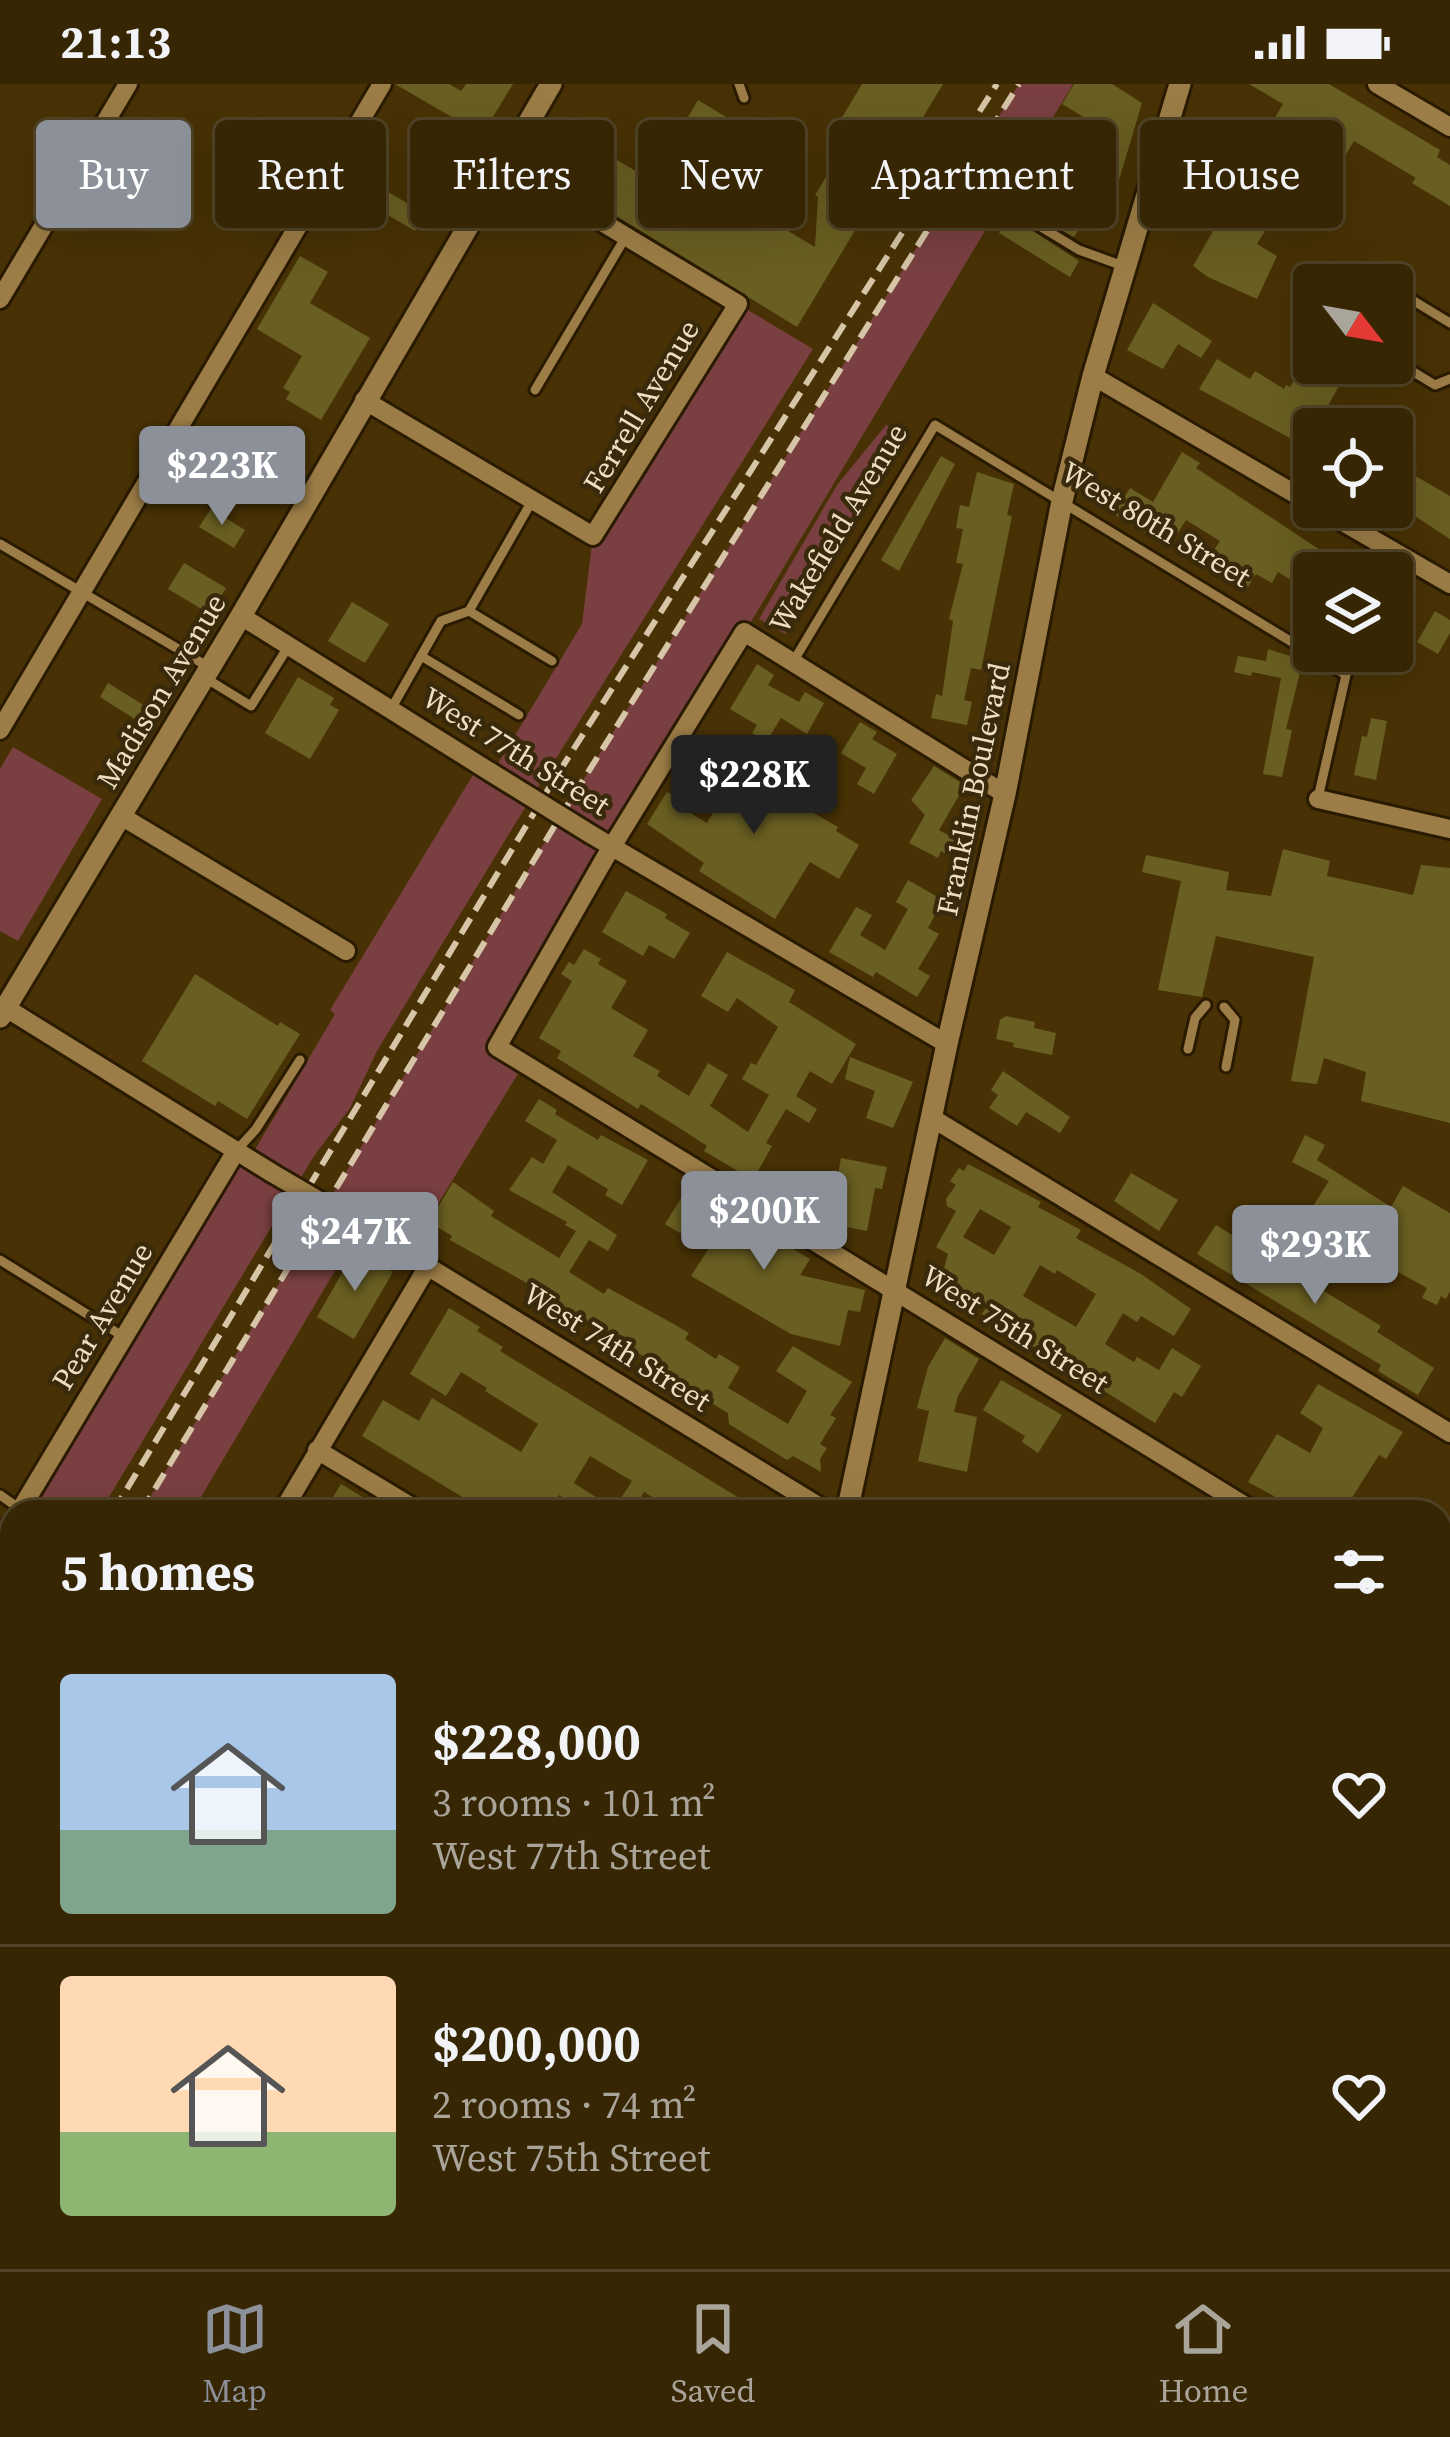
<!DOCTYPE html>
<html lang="en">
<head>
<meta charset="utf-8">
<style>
  :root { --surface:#362604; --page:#3d2e0e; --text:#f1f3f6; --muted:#aaa59a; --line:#504326; --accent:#8c9099 }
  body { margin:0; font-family:"Source Serif 4",serif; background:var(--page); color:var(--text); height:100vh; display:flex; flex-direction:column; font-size:45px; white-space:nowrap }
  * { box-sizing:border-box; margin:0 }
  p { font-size:39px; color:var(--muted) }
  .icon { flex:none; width:66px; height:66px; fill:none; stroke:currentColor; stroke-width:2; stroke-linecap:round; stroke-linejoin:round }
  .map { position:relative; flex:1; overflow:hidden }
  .details { position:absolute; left:0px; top:1416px; width:1452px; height:771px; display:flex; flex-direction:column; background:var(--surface); border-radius:36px 36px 0 0; box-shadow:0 12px 48px #0002,0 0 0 3px var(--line) }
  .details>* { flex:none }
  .top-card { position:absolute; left:36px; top:36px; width:1380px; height:108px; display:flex; gap:24px }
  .needle { width:78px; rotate:121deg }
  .controls { position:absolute; left:1293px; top:180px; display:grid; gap:24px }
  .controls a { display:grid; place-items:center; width:120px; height:120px; border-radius:12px; background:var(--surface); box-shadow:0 12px 48px #0002,0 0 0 3px var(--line); font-size:60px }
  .price { position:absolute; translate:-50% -102px; padding:0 27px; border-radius:12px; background:var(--accent); color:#fff; font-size:39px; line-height:78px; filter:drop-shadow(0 3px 6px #0008) }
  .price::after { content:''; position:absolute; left:50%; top:72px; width:36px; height:27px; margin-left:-18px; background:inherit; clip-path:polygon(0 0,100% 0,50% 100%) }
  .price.selected { background:#222; color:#fff }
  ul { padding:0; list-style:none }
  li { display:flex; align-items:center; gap:36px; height:300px; padding:0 60px }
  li+li { border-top:3px solid var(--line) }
  li span { display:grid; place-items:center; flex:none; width:336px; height:240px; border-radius:12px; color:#555 }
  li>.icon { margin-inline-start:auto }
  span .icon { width:144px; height:144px; fill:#fffc; stroke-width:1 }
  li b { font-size:51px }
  h2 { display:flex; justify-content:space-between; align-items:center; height:144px; padding:0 60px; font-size:51px }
  .tag { padding:0 42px; border-radius:12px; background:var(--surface); box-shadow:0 12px 48px #0002,0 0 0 3px var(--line); font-size:42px; line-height:108px }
  .tag.selected { background:var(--accent); color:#fff }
  .status { display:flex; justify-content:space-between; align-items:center; height:84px; padding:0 60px; background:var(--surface); direction:ltr }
  .status svg { height:33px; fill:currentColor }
  .tab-bar { display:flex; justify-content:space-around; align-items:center; height:168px; border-top:3px solid var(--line); background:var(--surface); font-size:33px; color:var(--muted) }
  .tab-bar a { display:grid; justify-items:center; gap:6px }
  .tab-bar .selected { color:var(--accent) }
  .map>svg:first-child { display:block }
  .green { fill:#7a4041 }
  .building { fill:#695f22; fill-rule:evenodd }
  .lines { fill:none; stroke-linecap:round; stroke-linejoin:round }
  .service-casing { stroke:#2a1b00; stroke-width:15 }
  .minor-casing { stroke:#2a1b00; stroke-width:24 }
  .tertiary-casing { stroke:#2a1b00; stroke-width:27 }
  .primary-casing { stroke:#2a1b00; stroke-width:33 }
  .service { stroke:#9c7d47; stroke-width:9 }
  .minor { stroke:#9c7d47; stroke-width:18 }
  .tertiary { stroke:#9c7d47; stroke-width:21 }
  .primary { stroke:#65a08e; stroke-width:27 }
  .rail { stroke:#d6c5a6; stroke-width:6; stroke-dasharray:18 9; stroke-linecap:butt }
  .minor-bridge-casing { stroke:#2a1b00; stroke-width:24; stroke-linecap:butt }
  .minor-bridge { stroke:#9c7d47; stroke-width:18 }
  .labels { text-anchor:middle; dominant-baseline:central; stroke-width:9; stroke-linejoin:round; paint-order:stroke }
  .street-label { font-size:30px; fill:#eedec2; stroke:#392a0c }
</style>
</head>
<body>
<div class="status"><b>21:13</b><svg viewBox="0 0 49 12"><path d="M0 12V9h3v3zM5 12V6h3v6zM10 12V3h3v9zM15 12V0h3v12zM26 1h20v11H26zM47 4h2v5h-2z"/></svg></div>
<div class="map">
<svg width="1450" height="2185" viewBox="0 0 1450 2185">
  <rect width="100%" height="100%" fill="#483205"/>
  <g class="green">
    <polygon points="1019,0 1073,0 497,962 524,980 407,1170 361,1143 192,1428 141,1428 560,733"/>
    <polygon points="738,220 813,265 515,740 377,967 350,1024 314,1072 100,1428 19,1428 236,1067 250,1074 335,930 330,926 479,681 493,688 582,540 593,452"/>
    <polygon points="886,341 904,351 785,550 759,535 837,401"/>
    <polygon points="13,663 102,715 18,857 0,847 0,685"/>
    <polygon points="12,1637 12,1883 0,1904 0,1655"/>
  </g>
  <g class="building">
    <polygon points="395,0 449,0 461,7 466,0 513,0 488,41 480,36 474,46"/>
    <polygon points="862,0 943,0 797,243 540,85 564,45 651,96 698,16 785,68 787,77 756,128 815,163 818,113 815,111 834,80 826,76 839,54 832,50"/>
    <polygon points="1074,0 1112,0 1142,19 1105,143 1086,132 1074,153 1012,119 1021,103 1028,108 1054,64 1063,69 1085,34 1062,20"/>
    <polygon points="1249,0 1329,0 1440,66 1437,73 1450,81 1450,122 1412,99 1416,94 1354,57 1339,82 1314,66 1257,160 1277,172 1257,215 1208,193 1193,182 1228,121 1223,119 1231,107 1236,109 1255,79 1250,76 1283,20"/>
    <polygon points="386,107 425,129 415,147 376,124 381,110"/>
    <polygon points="1010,132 1079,177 1070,193 999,149"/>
    <polygon points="300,172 328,188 310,219 370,254 321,336 286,315 290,308 283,304 302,272 257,245"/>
    <polygon points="1153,219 1212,257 1201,274 1178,260 1163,285 1127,266"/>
    <polygon points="1308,274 1343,295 1325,327 1332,331 1329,336 1345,345 1314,345 1314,367 1199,305 1217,275 1250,295 1255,287 1284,305 1286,301 1290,303"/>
    <polygon points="1392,367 1417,382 1412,390 1450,412 1450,455 1392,417"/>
    <polygon points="1182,368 1200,379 1196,384 1355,489 1314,489 1314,551 1292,540 1311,508 1278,488 1272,499 1256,490 1246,506 1204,482 1220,457 1186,436 1172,458 1149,443 1145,449 1114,430 1130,404 1153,418"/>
    <polygon points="941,372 955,380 899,487 881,476"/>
    <polygon points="977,388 1014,400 1007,431 1012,432 981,586 971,584 964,616 972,618 967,641 931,634 936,610 942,612 953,537 949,535 963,480 956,479 963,445 956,444 960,421 969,423"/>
    <polygon points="211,425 245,446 234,464 199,443"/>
    <polygon points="184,479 226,504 210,530 168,505"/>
    <polygon points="352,518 389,540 365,579 328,557"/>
    <polygon points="1435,527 1450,536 1450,549 1438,570 1417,558"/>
    <polygon points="1268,565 1303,576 1286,645 1292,646 1282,693 1263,690 1281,594 1252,588 1251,592 1234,588 1238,572 1266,577"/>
    <polygon points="757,580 774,591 768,601 799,618 805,608 824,619 807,650 781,634 766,658 752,649 757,641 730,625"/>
    <polygon points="298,593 334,614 330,621 339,626 310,675 265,649"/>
    <polygon points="108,599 153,627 144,641 100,613"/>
    <polygon points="1371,634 1387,637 1376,696 1354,691 1362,652 1367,653"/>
    <polygon points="860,638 877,648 872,655 897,670 874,710 857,700 866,684 841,669"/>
    <polygon points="699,663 838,743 836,747 859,761 839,795 810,778 775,835 699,787 704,779 647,740 667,708 680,716 677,721 707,739 728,704 689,680"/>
    <polygon points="934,682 965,701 939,746 958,757 950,772 941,767 938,774 909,759 925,731 911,716"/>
    <polygon points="1283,765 1330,777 1327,792 1413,811 1421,781 1450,784 1450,1039 1361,1017 1366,988 1324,974 1317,1000 1291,997 1314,873 1216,852 1202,913 1158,906 1181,797 1142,788 1146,771 1229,788 1226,806 1271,812"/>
    <polygon points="908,796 943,816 928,844 939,850 918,885 930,892 917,913 876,888 873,893 829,868 856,823 872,831 860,851 885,866 908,825 896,818"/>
    <polygon points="626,807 667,830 665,834 690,849 674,875 649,861 643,872 602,848"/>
    <polygon points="584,865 601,875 598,880 627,897 611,924 648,946 633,972 660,987 657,992 689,1012 708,979 728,991 710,1022 748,1048 769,1011 742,995 751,979 756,981 778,943 737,914 728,928 701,912 727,868 795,906 789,918 856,960 832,1000 810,987 796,1012 817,1025 809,1039 786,1025 766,1059 772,1062 753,1096 704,1067 707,1062 681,1045 641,1020 638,1025 557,974 561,967 539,954 572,897 561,890 569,878 574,881"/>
    <polygon points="195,890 278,942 280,938 300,950 247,1035 218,1017 215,1022 142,977"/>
    <polygon points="1006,932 1035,938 1034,944 1056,949 1052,971 1013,963 1014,959 996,955 1000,936"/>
    <polygon points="850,973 913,998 893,1044 866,1034 875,1007 845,995"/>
    <polygon points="1003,987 1070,1033 1060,1049 1026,1028 1017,1042 989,1024 998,1011 991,1006"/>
    <polygon points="539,1015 557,1026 555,1030 598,1056 601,1051 648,1076 622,1121 605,1111 608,1105 568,1081 552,1108 617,1151 608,1167 589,1156 569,1188 604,1210 608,1204 670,1238 689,1249 685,1255 716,1275 719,1270 740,1283 728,1304 788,1340 807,1307 776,1287 793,1262 852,1298 830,1331 836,1334 820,1360 827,1364 820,1375 821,1388 793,1372 787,1376 729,1340 728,1329 695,1309 697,1306 525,1198 450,1156 452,1152 429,1138 453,1098 494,1127 491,1132 559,1174 576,1147 565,1141 567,1138 509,1106 532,1073 543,1080 557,1056 525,1037"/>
    <polygon points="1305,1051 1325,1061 1317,1076 1391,1123 1403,1102 1450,1129 1450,1207 1446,1215 1441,1212 1437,1221 1422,1214 1427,1204 1318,1144 1326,1130 1313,1122 1329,1097 1292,1078"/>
    <polygon points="841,1074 887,1083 882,1105 875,1104 867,1147 831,1140 820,1135 821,1131 797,1121 808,1091 836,1102"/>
    <path d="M968,1080L1041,1118L1038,1123L1081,1146L1076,1154L1141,1190L1191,1225L1174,1252L1141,1232L1137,1238L1123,1229L1105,1260L1129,1275L1134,1278L1137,1273L1159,1286L1172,1264L1201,1282L1182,1313L1174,1308L1155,1339L982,1230L988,1221L938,1206L948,1170L936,1163L956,1127L947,1122L946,1115L956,1101L950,1097L959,1084L964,1087ZM980,1125L1011,1143L994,1171L963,1153ZM1040,1181L1055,1190L1057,1186L1096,1210L1076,1243L1023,1212Z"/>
    <polygon points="1131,1089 1178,1116 1159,1147 1114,1117"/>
    <polygon points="688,1103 810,1175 800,1191 865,1206 860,1228 848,1226 840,1262 791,1250 691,1192 713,1158 685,1141 680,1149 665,1140"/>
    <polygon points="1216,1141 1381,1242 1377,1248 1434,1284 1418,1311 1378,1287 1381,1281 1197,1170"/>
    <polygon points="355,1166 393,1188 354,1255 317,1233"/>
    <polygon points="449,1224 480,1243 477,1247 503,1263 500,1267 762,1428 677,1428 644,1408 632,1428 625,1428 616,1422 632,1397 590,1372 574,1399 602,1417 595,1428 586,1428 559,1411 549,1428 487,1428 362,1352 383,1316 419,1337 432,1314 521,1368 538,1340 485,1307 487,1304 461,1288 446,1312 410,1290"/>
    <polygon points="945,1254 979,1275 958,1312 954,1328 977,1333 967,1388 918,1377 929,1327 917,1324 928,1283"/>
    <polygon points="1001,1296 1062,1331 1038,1369 1022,1358 1025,1352 983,1326"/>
    <polygon points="1318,1300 1403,1348 1386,1375 1379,1371 1343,1428 1303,1428 1248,1398 1277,1350 1310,1369 1323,1344 1300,1329"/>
    <polygon points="341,1400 387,1428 324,1428"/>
  </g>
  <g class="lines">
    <defs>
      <g id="service">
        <polyline points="739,0 744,14"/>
        <polyline points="1018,129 1079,166 1126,183"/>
        <polyline points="1333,201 1337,195"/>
        <polyline points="1392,213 1404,211 1450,239"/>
        <polyline points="1392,275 1435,301 1450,295"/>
        <polyline points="535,306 625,154"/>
        <polyline points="0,460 207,582"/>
        <polyline points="469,527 552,577"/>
        <polyline points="421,572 519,631"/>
        <polyline points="793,578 935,341 1346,591 1318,714"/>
        <polyline points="207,595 251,622 288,563"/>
        <polyline points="391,625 441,537 469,527 532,417"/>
        <polyline points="1224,923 1235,936 1226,983"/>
        <polyline points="1188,965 1195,934 1206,921"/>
        <polyline points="236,1067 256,1045 300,976"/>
        <polyline points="0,1176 124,1253"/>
        <polyline points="0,1411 20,1425"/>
        <polyline points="1166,2185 1168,2175"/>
      </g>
      <g id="minor">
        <polyline points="1377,0 1450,43"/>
        <polyline points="0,215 128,0"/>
        <polyline points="1093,292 1314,421"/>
        <polyline points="364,316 593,452 738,220 504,79"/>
        <polyline points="1317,423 1450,500"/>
        <polyline points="241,532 492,689"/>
        <polyline points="0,646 382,0"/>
        <polyline points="1005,710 744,548 605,774 497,963 1255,1428"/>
        <polyline points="1318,715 1450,745"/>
        <polyline points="121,732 346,867"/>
        <polyline points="592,751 947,960"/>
        <polyline points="6,924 272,1089"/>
        <polyline points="932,1034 1450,1349"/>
        <polyline points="352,1136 828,1428"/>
        <polyline points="317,1366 420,1428"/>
        <polyline points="19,1428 236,1067"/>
        <polyline points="282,1428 428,1182"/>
        <polyline points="0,1459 12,1439"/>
        <polyline points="1440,1878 1450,1884"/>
        <polyline points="0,1904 12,1883"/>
        <polyline points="144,2185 148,2175"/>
        <polyline points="393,2185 396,2175"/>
        <polyline points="1005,2185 1007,2175"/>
      </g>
      <g id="tertiary">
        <polyline points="0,933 241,532 551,0"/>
        <polyline points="847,1428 947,960 1005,710 1062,417 1093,292 1180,0"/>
        <polyline points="1440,2073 1450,2079"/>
        <polyline points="691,2185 694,2175"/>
      </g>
      <g id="primary">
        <polyline points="1440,1597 1450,1548"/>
        <polyline points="1315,2185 1318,2175"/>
      </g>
    </defs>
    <use href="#service" class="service-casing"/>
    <use href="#minor" class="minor-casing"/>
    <use href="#tertiary" class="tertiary-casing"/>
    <use href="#primary" class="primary-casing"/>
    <use href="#service" class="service"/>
    <use href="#minor" class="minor"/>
    <use href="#tertiary" class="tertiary"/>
    <use href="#primary" class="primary"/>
    <g class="rail">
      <polyline points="113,1428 552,699 997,0"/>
      <polyline points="141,1428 560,733 1019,0"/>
      <polyline points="0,1586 12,1567"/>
      <polyline points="0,1655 12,1637"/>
    </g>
    <defs>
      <g id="minor-bridge">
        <polyline points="492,689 592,751"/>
        <polyline points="272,1089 352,1136"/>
      </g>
    </defs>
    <use href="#minor-bridge" class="minor-bridge-casing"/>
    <use href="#minor-bridge" class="minor-bridge"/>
  </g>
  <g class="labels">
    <g class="street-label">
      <text transform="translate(641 322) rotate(-59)">Ferrell Avenue</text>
      <text transform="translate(1156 440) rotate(31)">West 80th Street</text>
      <text transform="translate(838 444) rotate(-59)">Wakefield Avenue</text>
      <text transform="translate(161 607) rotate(-59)">Madison Avenue</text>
      <text transform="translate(516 667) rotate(32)">West 77th Street</text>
      <text transform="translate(973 705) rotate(-78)">Franklin Boulevard</text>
      <text transform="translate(102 1232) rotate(-59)">Pear Avenue</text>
      <text transform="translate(1015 1245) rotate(32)">West 75th Street</text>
      <text transform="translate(617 1263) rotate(32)">West 74th Street</text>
    </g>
  </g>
</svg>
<div class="controls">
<a><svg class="needle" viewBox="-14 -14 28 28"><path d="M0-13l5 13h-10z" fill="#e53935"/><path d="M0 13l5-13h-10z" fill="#aaa59a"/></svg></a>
<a><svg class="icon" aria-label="locate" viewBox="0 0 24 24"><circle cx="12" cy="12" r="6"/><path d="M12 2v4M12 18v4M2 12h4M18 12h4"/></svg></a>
<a><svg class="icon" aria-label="layers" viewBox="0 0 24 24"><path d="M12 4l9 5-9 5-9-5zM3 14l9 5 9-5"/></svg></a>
</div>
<b class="price" style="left:222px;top:444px">$223K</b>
<b class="price selected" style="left:754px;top:753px">$228K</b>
<b class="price" style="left:764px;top:1189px">$200K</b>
<b class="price" style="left:355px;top:1210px">$247K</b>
<b class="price" style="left:1315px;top:1223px">$293K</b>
<div class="top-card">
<a class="tag selected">Buy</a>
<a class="tag">Rent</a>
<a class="tag">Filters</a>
<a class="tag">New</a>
<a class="tag">Apartment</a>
<a class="tag">House</a>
</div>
<section class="details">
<h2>5 homes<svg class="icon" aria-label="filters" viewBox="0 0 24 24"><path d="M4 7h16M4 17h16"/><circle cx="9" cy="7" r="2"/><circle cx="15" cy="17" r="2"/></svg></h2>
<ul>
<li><span style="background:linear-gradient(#a9c7e8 65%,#7fa58c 0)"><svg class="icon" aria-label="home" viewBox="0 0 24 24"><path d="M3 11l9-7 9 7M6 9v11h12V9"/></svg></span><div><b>$228,000</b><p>3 rooms · 101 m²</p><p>West 77th Street</p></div><svg class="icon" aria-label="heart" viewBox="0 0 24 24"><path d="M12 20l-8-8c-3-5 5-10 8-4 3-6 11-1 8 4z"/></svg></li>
<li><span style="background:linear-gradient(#ffd9b3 65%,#8fb573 0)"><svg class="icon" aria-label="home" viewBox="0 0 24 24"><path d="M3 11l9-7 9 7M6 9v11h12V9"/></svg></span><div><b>$200,000</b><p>2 rooms · 74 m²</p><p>West 75th Street</p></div><svg class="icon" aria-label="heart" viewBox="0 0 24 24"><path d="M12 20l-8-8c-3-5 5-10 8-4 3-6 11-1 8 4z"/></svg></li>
</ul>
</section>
</div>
<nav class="tab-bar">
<a class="selected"><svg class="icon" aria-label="map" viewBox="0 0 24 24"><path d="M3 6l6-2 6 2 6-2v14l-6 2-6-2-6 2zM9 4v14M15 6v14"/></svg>Map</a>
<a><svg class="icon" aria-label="saved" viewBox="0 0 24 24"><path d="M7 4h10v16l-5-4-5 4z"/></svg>Saved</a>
<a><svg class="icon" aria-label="home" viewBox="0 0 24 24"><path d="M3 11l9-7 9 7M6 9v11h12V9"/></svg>Home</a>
</nav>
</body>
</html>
